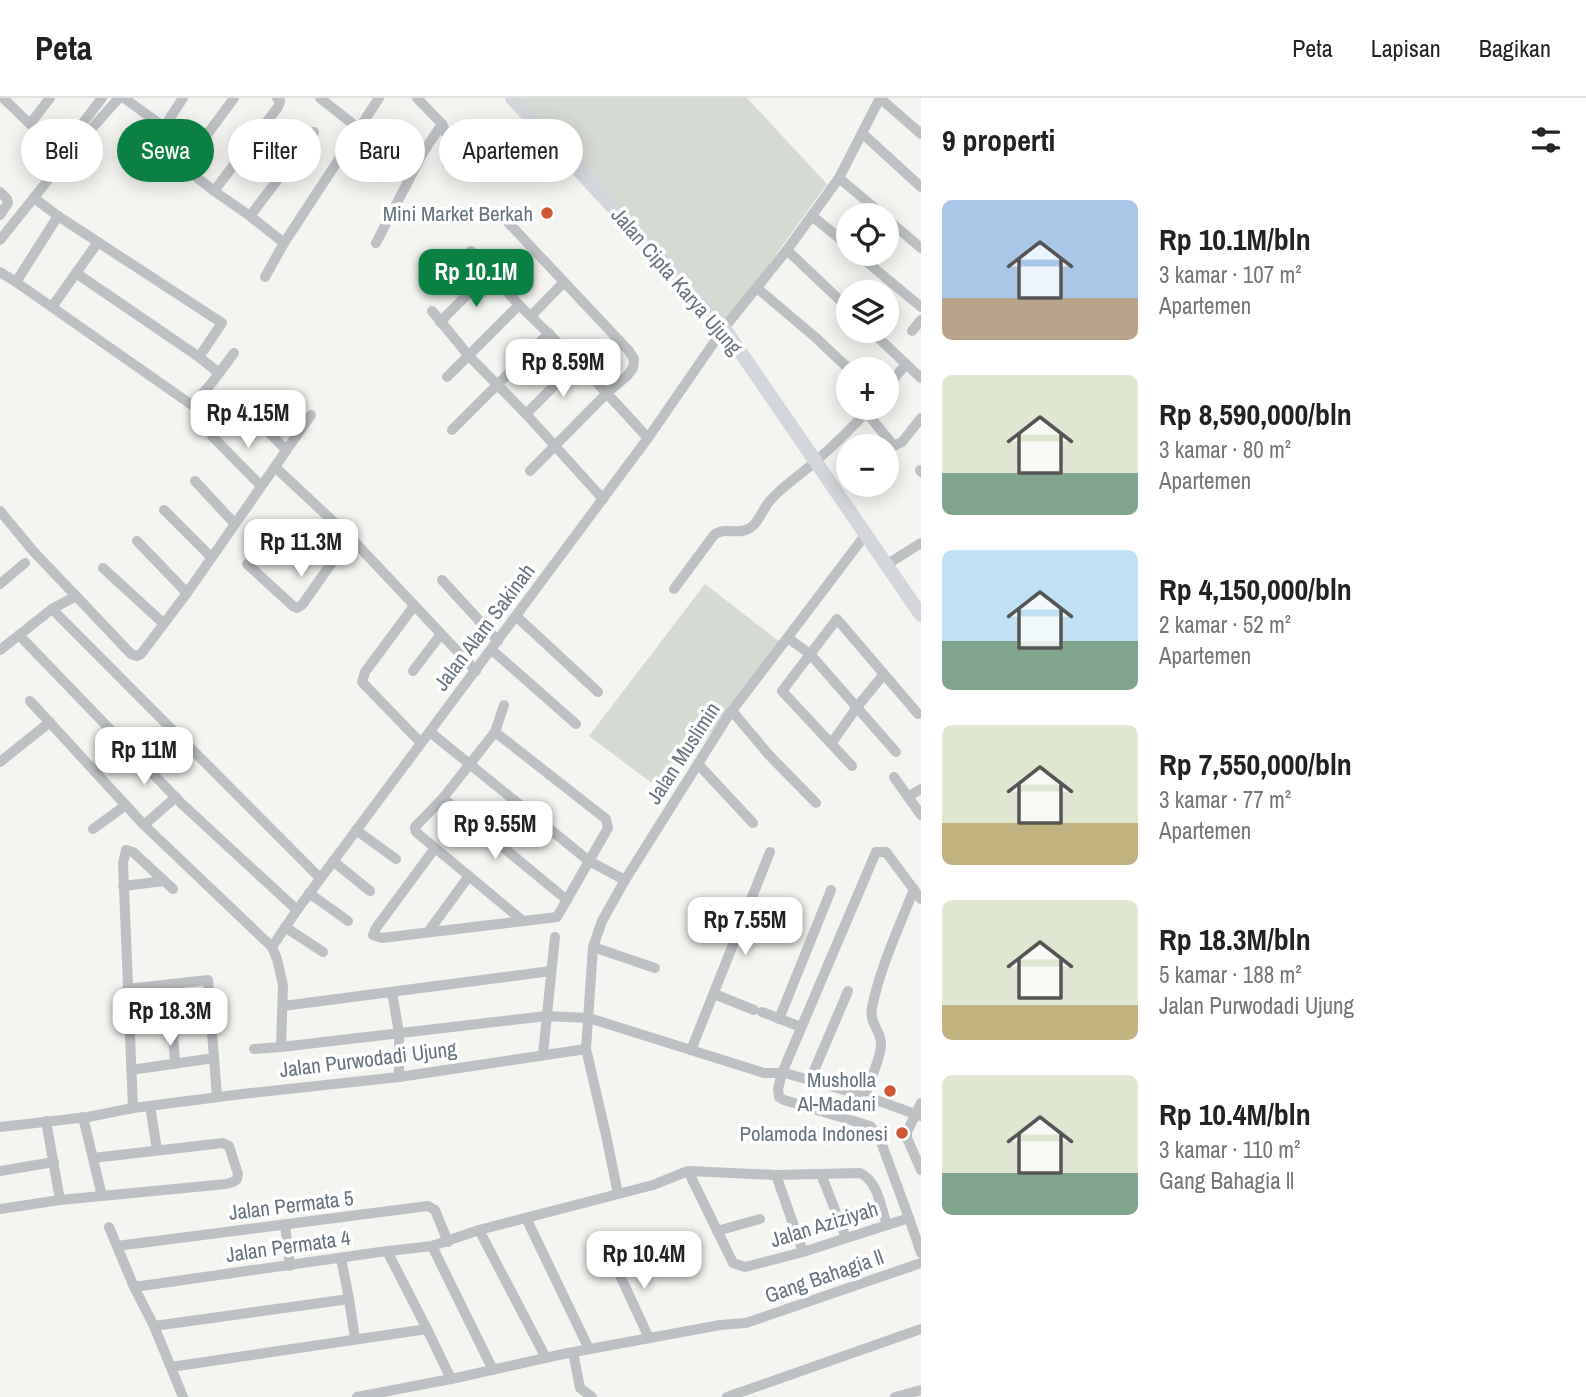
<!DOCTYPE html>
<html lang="id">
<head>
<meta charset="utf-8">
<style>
  :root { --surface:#fff; --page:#f2f2f2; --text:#222; --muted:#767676; --line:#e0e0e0; --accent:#0b8043 }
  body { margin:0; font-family:"Archivo Narrow",sans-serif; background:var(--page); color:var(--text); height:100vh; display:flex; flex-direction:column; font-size:26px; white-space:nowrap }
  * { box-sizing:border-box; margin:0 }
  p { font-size:23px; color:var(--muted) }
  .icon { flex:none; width:38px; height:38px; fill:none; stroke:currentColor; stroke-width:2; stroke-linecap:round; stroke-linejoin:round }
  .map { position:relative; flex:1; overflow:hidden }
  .panel { display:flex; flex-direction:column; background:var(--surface); width:665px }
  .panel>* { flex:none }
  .hud { position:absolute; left:21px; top:21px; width:665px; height:63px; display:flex; gap:14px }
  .fabs { position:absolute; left:836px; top:105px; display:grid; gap:14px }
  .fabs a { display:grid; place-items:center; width:63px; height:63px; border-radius:50%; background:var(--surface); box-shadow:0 4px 18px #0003; font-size:35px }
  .price { position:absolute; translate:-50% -60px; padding:0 16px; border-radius:14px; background:#fff; color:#222; font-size:23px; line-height:46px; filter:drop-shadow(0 2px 4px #0008) }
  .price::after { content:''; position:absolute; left:50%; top:42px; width:21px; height:16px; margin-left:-10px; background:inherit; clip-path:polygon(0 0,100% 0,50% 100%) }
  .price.on { background:var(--accent); color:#fff }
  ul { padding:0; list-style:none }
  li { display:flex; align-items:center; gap:21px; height:175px; padding:0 21px }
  li span { display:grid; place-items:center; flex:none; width:196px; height:140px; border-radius:10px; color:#555 }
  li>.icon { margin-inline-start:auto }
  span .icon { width:84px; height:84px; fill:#fffc; stroke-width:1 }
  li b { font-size:30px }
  h2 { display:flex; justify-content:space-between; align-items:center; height:84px; padding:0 21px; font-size:30px }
  .chip { padding:0 24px; border-radius:32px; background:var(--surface); box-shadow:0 4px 18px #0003; font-size:24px; line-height:63px }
  .chip.on { background:var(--accent); color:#fff }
  header { display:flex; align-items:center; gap:42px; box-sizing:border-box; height:98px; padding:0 35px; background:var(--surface); border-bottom:2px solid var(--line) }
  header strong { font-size:33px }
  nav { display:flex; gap:38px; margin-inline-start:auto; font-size:24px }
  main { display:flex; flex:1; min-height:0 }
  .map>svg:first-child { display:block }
  .green { fill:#d5dad2 }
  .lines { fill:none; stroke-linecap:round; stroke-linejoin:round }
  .minor { stroke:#bdc1c4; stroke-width:10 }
  .major { stroke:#d3d7db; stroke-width:14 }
  .poi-dot { fill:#d05634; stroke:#fff; stroke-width:2.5 }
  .labels { text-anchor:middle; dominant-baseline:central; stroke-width:7; stroke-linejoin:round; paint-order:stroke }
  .poi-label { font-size:21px; fill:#66747e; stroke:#fff; text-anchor:end }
  .street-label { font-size:21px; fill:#66747e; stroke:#fff }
</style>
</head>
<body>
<header>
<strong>Peta</strong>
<nav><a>Peta</a><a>Lapisan</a><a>Bagikan</a></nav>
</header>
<main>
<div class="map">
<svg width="921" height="1299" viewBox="0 0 921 1299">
  <rect width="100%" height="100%" fill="#f4f4f0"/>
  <g class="green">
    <polygon points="512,0 747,0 827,86 722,231"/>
    <polygon points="705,486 780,544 665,695 589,638"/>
  </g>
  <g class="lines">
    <g class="minor">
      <path d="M3,0C16,12 39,37 54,45C59,47 64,46 69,43L102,0"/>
      <polyline points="124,0 164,29 152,44 214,93 250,118 284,145"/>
      <polyline points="320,0 358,30"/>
      <polyline points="880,0 921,36"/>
      <polyline points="30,26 50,0"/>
      <path d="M442,26C448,40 454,52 447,66"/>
      <polyline points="164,29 183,0"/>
      <polyline points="862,35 921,89"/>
      <polyline points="141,58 152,44"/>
      <polyline points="184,68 234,0"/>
      <polyline points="839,80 883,117"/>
      <polyline points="214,93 278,9 280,3 277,0"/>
      <polyline points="0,94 7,101 8,105 0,117"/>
      <polyline points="34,100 58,118 222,225 199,259"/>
      <polyline points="58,118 16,184 209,319"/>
      <polyline points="250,118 314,34"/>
      <polyline points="812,118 849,148"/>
      <polyline points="503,119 629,253 634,261 633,270 627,278 607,295 530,373"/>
      <polyline points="887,121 921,150"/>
      <polyline points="0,142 68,57 119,0"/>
      <polyline points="376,145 424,53 442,26 417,0"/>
      <polyline points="787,152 849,211"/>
      <polyline points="471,153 519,207 578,264 648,340"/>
      <polyline points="857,156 921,209"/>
      <polyline points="0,174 16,184"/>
      <polyline points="76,175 199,259 219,275"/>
      <polyline points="265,179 284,145 379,0"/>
      <polyline points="757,190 815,239 849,271"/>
      <polyline points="52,209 98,144"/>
      <polyline points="432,213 469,258 526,316 603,401"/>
      <polyline points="531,218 564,184"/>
      <polyline points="440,224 490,174"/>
      <polyline points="871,233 921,280"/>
      <polyline points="912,233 921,222"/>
      <polyline points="447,279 519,207"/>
      <polyline points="887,289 906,266"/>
      <polyline points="238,302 286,352"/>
      <polyline points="193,307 214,282 234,255"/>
      <polyline points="866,314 894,348 902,344 921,320"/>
      <polyline points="526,316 578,264"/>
      <polyline points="452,332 549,235"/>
      <polyline points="212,338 261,388"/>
      <polyline points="275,369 350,439 476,573"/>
      <polyline points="920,372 921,374"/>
      <polyline points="195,383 234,425"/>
      <polyline points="164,412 211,459"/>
      <polyline points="0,413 34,454 76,498"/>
      <polyline points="137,443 187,495"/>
      <polyline points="247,466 293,508 297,510 302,507 350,439"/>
      <polyline points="886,467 921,445"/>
      <polyline points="103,470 163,525"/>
      <polyline points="442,482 498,543"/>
      <polyline points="0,486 25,465"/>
      <path d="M674,491L714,437C725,428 738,438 750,430C759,425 762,412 769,404C781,389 800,377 815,364C834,347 853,329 870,310"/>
      <polyline points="414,508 365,574 362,584 421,645"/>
      <polyline points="52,511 320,780"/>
      <polyline points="516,518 598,594"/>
      <polyline points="19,537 182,706 297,812"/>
      <polyline points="788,540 810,556 896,654"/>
      <polyline points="0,552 52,511 76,498 131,556 137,558 141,556 187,495 311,317"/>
      <polyline points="492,552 576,626"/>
      <polyline points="413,573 441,536"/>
      <polyline points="30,603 144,727 272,849 277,861 283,887 281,949"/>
      <polyline points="504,607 495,634 443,700 415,729 416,734 523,823"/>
      <polyline points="732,613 769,657 816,705"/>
      <polyline points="430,634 589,763 625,782"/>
      <polyline points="831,646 857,609 884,576"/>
      <polyline points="0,664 50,624"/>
      <polyline points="698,666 753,725"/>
      <polyline points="852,668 782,593 837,521 918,616"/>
      <polyline points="894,679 921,717"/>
      <polyline points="908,699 921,691"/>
      <polyline points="443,700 567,802"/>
      <polyline points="144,727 176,699"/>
      <polyline points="93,731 126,707"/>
      <polyline points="356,732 396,761"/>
      <polyline points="435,750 376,830 373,837 382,840 557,819 608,730 606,721 495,634"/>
      <polyline points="333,763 370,793"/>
      <polyline points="123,788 164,783"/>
      <polyline points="309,795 348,823"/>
      <polyline points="285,829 323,854"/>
      <polyline points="428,834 469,778"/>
      <polyline points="272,849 297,812 648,340 724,230 787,152 839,80 880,0"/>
      <polyline points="593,849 655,870"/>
      <polyline points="170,886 175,966"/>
      <polyline points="127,891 208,882 217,999"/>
      <polyline points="392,894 399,935 399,979"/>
      <polyline points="714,896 754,912"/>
      <polyline points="283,908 551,873"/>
      <polyline points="762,914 801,929"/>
      <polyline points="779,921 831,792"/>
      <polyline points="254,951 281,949 546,918 589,920 764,975 785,975 865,998 921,1018"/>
      <polyline points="691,952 770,754"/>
      <polyline points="543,956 555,839"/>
      <polyline points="131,972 214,960"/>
      <polyline points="810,982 848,893"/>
      <path d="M865,998C869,987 882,955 881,946C881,932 869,926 872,910C879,872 900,827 914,791"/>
      <polyline points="921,1005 907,1034 907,1040 921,1072"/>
      <polyline points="150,1008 157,1052"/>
      <polyline points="133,1010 123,765 126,752 133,754 173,791"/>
      <polyline points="83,1019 102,1098"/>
      <polyline points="46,1023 60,1102"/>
      <polyline points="0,1029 88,1019 133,1010 242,996 399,979 586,951"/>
      <polyline points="0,1073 54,1064"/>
      <polyline points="688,1073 733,1165 745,1169 803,1154 909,1120 921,1155"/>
      <polyline points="821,1076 846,1140"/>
      <polyline points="776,1077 803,1154"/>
      <polyline points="618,1096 606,1037 586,951 593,849 602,823 625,782 728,618 866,436"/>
      <polyline points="0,1111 60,1102 226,1086 233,1084 237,1081 238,1076 229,1048 223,1045 93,1060"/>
      <polyline points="526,1120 589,1251"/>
      <polyline points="909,1120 878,1036 870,1028 784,1002 779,999 778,991 782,975 876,754 886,754 921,801"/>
      <polyline points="285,1127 290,1168"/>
      <polyline points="109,1129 134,1189 154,1228 183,1299"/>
      <polyline points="479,1132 546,1260"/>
      <polyline points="717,1133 760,1121"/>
      <polyline points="117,1148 428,1108 435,1112 448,1144"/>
      <polyline points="432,1148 493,1272"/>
      <polyline points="387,1153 427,1231 451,1281"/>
      <polyline points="611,1158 649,1240"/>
      <polyline points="341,1160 349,1201 355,1241"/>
      <path d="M134,1189L380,1154L432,1148L479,1132L653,1087L688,1073L776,1077L860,1075C878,1083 881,1110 887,1127"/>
      <polyline points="154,1228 349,1201"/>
      <polyline points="573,1254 580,1290 592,1299"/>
      <polyline points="171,1269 427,1231"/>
      <polyline points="357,1299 456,1280 563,1256 720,1227 746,1225 921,1165"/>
      <polyline points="727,1299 921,1231"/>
      <polyline points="895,1299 921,1292"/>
    </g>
    <polyline class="major" points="512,0 724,230 921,517"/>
  </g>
  <g class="poi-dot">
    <circle cx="547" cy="115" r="7"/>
    <circle cx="890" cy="993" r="7"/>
    <circle cx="902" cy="1035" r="7"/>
  </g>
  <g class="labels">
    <g class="poi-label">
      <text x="533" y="115">Mini Market Berkah</text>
      <text x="876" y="981">Musholla<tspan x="876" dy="24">Al-Madani</tspan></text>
      <text x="888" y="1035">Polamoda Indonesi</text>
    </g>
    <g class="street-label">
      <text transform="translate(677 183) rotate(49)">Jalan Cipta Karya Ujung</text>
      <text transform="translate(484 529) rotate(-53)">Jalan Alam Sakinah</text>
      <text transform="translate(683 655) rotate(-57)">Jalan Muslimin</text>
      <text transform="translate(368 961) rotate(-7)">Jalan Purwodadi Ujung</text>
      <text transform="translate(291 1107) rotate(-7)">Jalan Permata 5</text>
      <text transform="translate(824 1126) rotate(-17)">Jalan Aziziyah</text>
      <text transform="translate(288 1148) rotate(-8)">Jalan Permata 4</text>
      <text transform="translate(824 1178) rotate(-19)">Gang Bahagia ll</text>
    </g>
  </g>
</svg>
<div class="fabs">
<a><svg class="icon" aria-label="locate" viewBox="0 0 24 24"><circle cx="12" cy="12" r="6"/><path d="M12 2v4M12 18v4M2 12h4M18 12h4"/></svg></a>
<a><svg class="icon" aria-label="layers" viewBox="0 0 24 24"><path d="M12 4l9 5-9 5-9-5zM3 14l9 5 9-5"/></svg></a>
<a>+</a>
<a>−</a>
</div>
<b class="price on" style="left:476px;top:211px">Rp 10.1M</b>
<b class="price" style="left:563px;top:301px">Rp 8.59M</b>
<b class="price" style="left:248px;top:352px">Rp 4.15M</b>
<b class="price" style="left:301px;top:481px">Rp 11.3M</b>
<b class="price" style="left:144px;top:689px">Rp 11M</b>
<b class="price" style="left:495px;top:763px">Rp 9.55M</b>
<b class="price" style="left:745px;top:859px">Rp 7.55M</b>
<b class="price" style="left:170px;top:950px">Rp 18.3M</b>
<b class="price" style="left:644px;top:1193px">Rp 10.4M</b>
<div class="hud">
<a class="chip">Beli</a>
<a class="chip on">Sewa</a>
<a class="chip">Filter</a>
<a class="chip">Baru</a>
<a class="chip">Apartemen</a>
</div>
</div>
<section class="panel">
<h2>9 properti<svg class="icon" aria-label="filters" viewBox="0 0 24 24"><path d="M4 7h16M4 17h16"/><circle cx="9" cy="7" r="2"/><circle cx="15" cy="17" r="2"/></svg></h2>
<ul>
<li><span style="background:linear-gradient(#a9c7e8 70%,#b9a48a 0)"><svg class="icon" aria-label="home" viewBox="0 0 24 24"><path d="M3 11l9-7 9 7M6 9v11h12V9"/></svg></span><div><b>Rp 10.1M/bln</b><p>3 kamar · 107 m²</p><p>Apartemen</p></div></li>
<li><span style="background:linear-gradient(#dfe7d0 70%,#7fa58c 0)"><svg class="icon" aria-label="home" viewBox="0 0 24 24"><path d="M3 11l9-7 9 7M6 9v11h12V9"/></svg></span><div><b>Rp 8,590,000/bln</b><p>3 kamar · 80 m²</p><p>Apartemen</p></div></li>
<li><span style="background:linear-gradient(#bfe0f5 65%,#7fa58c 0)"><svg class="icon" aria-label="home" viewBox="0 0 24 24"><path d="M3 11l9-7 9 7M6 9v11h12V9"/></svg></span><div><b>Rp 4,150,000/bln</b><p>2 kamar · 52 m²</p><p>Apartemen</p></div></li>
<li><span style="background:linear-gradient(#dfe7d0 70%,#c2b280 0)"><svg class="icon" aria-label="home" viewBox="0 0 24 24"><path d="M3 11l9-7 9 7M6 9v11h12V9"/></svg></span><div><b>Rp 7,550,000/bln</b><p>3 kamar · 77 m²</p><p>Apartemen</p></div></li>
<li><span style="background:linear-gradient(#dfe7d0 75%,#c2b280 0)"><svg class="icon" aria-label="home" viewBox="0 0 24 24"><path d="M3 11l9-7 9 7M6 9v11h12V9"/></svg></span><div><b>Rp 18.3M/bln</b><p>5 kamar · 188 m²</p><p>Jalan Purwodadi Ujung</p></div></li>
<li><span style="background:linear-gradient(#dfe7d0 70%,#7fa58c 0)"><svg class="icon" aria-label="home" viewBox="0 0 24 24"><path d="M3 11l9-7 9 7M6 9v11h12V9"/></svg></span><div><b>Rp 10.4M/bln</b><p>3 kamar · 110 m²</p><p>Gang Bahagia ll</p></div></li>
</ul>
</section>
</main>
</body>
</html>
